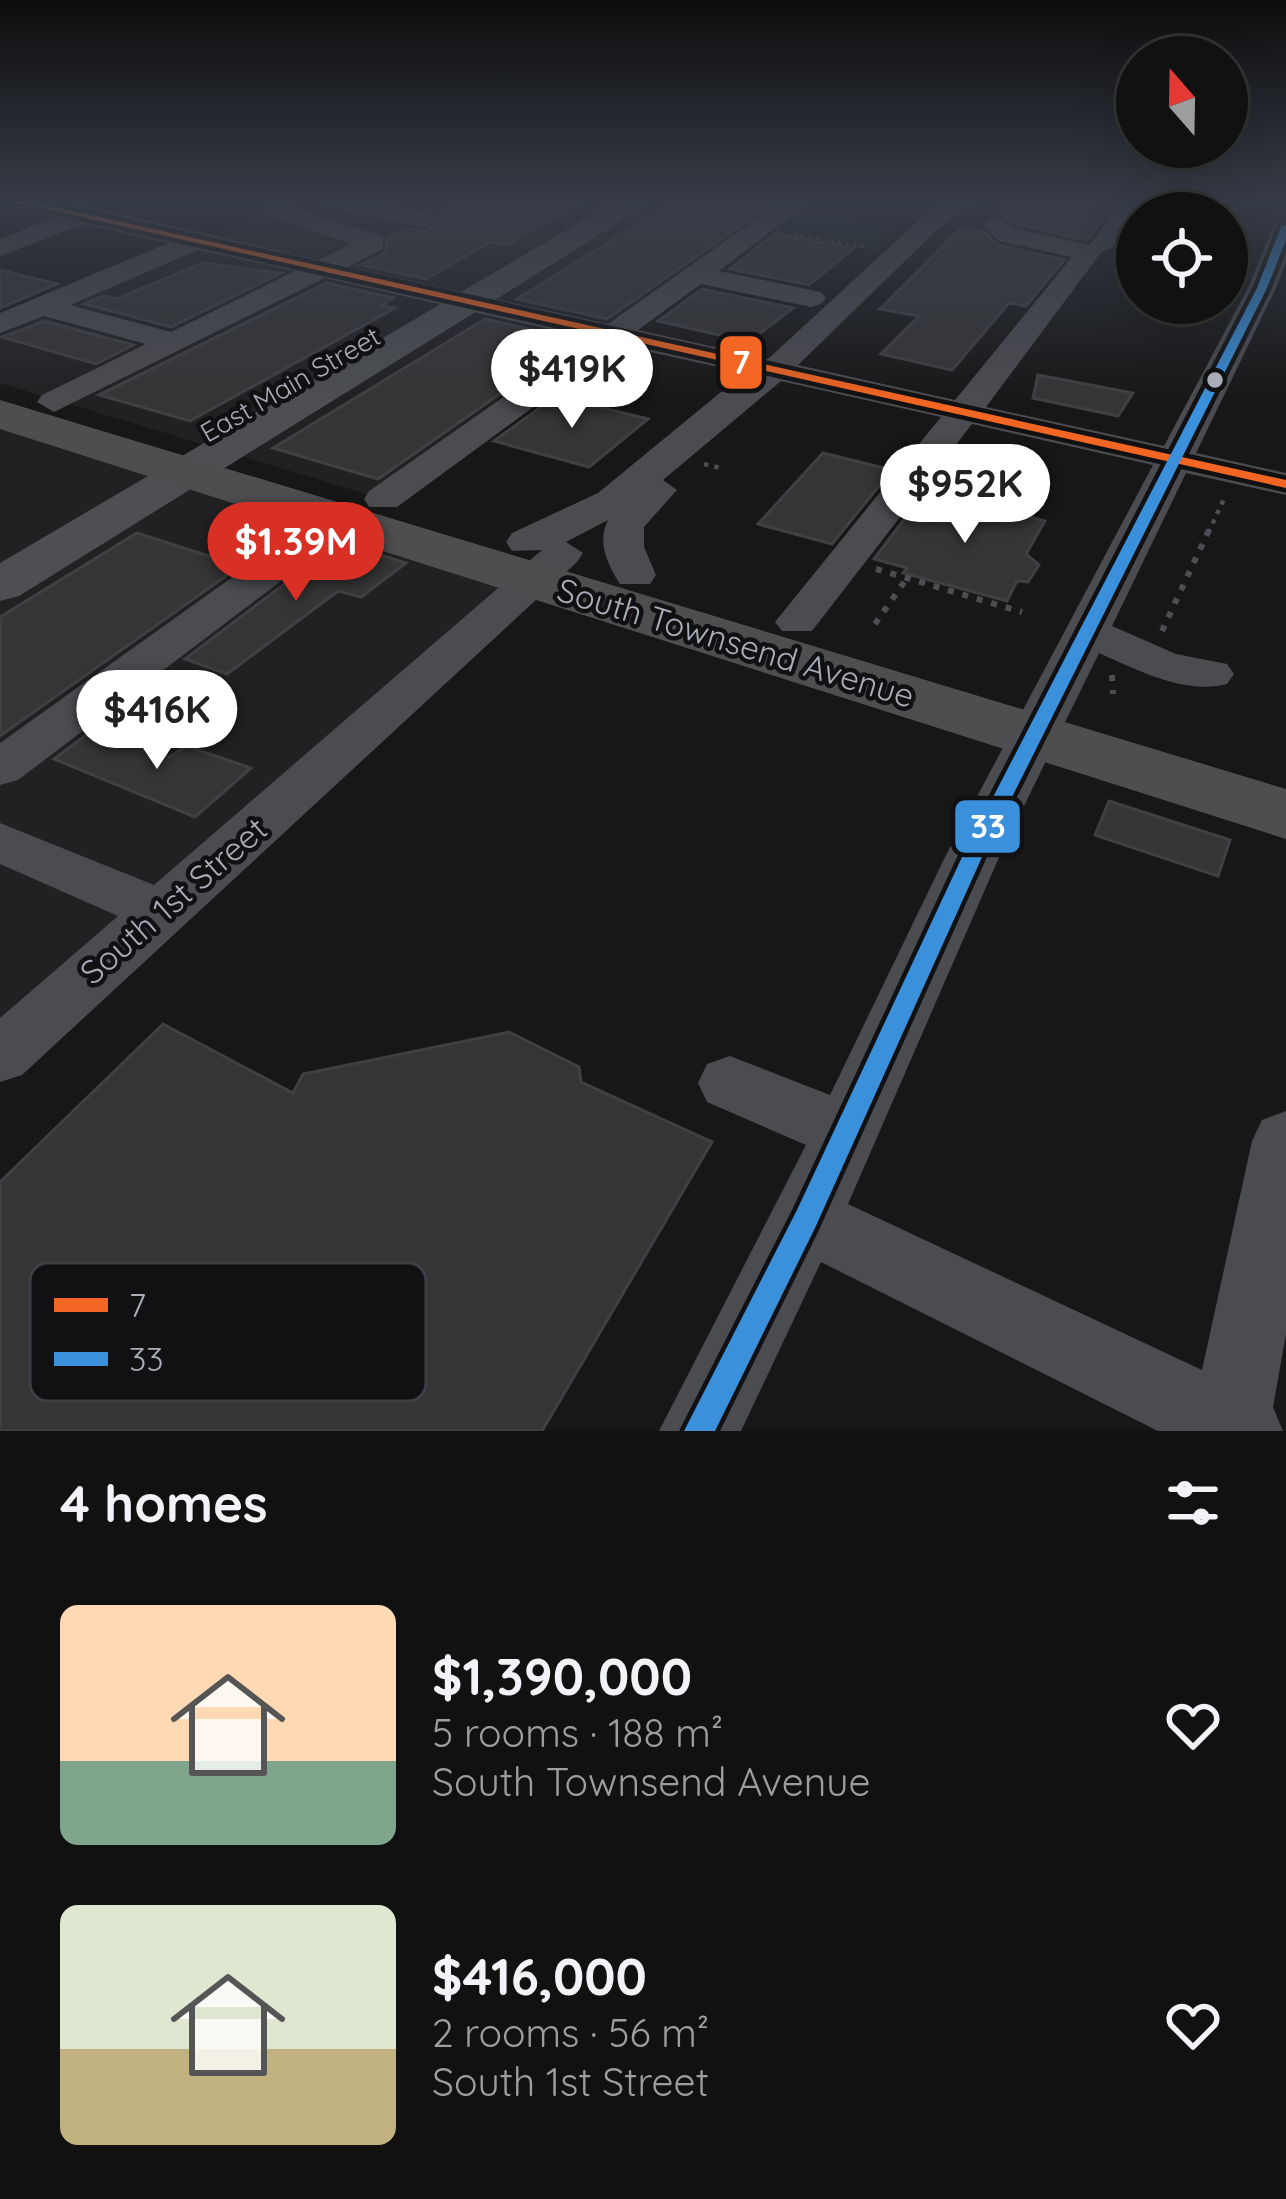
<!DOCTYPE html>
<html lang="en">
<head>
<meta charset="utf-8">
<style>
  :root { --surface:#111; --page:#1e1f1f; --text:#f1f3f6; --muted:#9c9d9f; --line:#303131; --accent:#d93025 }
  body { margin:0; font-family:Quicksand,sans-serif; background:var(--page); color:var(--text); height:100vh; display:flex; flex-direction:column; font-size:45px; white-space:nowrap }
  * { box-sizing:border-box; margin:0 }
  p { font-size:39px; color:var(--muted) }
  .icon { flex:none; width:66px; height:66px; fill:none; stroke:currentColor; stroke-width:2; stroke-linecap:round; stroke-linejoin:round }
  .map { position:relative; height:1431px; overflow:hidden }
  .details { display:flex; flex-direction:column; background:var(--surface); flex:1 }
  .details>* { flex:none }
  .needle { width:78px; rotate:340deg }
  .buttons { position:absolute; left:1116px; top:36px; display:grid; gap:24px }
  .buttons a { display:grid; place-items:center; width:132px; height:132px; border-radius:50%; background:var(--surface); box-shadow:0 12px 48px #0002,0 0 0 3px var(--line); font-size:60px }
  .price { position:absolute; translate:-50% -102px; padding:0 27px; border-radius:42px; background:#fff; color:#222; font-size:39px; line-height:78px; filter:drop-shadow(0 3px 6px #0008) }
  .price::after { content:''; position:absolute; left:50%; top:72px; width:36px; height:27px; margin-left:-18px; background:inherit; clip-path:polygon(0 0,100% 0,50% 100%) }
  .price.active { background:var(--accent); color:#fff }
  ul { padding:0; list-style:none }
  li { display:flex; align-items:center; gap:36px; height:300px; padding:0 60px }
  li span { display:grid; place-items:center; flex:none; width:336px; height:240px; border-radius:18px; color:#555 }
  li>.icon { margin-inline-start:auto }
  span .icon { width:144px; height:144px; fill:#fffc; stroke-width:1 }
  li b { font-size:51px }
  h2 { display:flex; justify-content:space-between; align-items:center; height:144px; padding:0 60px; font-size:51px }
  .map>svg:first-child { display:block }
  .built { fill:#212123 }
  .green { fill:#1d241e }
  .building { fill:#353536; stroke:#3f4043; stroke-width:3 }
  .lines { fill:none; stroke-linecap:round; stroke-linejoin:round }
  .path-far2 { stroke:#4d4e52; stroke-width:3; stroke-dasharray:3 4.5; stroke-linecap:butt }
  .path-far1 { stroke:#4d4e52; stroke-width:4.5; stroke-dasharray:4.5 6; stroke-linecap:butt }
  .path { stroke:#4d4e52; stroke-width:6; stroke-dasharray:6 9; stroke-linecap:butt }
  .minor { fill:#4b4c50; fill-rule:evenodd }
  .major { fill:#4d4f52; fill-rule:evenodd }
  .highway { fill:#4e4e51; fill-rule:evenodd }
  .bus-1-casing { stroke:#111113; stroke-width:9 }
  .bus-2-casing { stroke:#111113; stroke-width:9 }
  .bus-1 { fill:#f26522; fill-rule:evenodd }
  .bus-2 { fill:#3a90db; fill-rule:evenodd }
  .bus-dot { fill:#a8adb8; stroke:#111113; stroke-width:4.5 }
  .labels { text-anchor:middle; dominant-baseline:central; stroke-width:9; stroke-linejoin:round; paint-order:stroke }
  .far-street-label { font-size:27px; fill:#a8adb8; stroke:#111113 }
  .street-label { font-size:33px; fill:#a8adb8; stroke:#111113 }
  .key { fill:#111113; stroke:#3e4045; stroke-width:3 }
  .key-label { font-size:33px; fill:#a8adb8 }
  .line-badge { stroke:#111113; stroke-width:4.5 }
  .badge-label { font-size:33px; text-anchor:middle; font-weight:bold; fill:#fff }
</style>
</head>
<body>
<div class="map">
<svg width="1286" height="1431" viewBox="0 0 1286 1431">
  <rect width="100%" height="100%" fill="#171717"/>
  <g class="built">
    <polygon points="296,202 799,202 383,499 0,383 0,330"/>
    <polygon points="0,422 531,579 0,1061"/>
  </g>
  <polygon class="green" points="793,209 896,227 877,251 767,230"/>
  <g class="building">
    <polygon points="466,202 585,202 506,245 490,242 426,279 361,265 385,253 388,237 409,229 425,231 438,223 438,215"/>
    <polygon points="674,202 774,202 607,319 517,299"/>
    <polygon points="1004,202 1117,202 1087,240 1019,225 1001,215"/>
    <polygon points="960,229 983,231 998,245 1064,260 1026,306 1009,303 952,370 881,354 919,316 880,309"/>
    <polygon points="777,232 789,236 854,248 809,285 730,269"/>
    <polygon points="202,263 281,273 171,327 84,304 103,296 117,299"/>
    <polygon points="0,270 57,284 0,308"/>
    <polygon points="326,283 393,298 382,305 395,308 190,421 99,395"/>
    <polygon points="702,289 793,308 749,342 658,321"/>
    <polygon points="485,319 577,340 378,479 273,448"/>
    <polygon points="44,321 133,345 96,364 2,337"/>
    <polygon points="1038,375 1133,393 1118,416 1033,398"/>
    <polygon points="556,396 648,419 589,467 494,441"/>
    <polygon points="823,453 892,470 832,544 758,524"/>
    <polygon points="922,496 955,505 959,499 1045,521 1026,554 1039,565 1028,582 1017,581 1007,601 903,573 907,568 874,559"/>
    <polygon points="137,533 240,566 0,736 0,617"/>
    <polygon points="340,542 406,563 361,597 338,591 227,674 185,659"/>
    <polygon points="86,735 111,744 121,737 169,757 186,746 251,768 195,817 54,759"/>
    <polygon points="1109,801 1230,840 1218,876 1095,835"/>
    <polygon points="163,1024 293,1093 303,1074 509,1032 579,1067 581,1082 712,1142 542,1431 0,1431 0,1182"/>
  </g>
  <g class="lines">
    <g class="path-far2">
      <polyline points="664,210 722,221"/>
      <polyline points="794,234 864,247"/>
      <polyline points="1198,308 1218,311"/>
    </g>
    <g class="path-far1">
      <polyline points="704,464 724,469"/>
      <polyline points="1208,533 1224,499"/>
    </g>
    <g class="path">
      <polyline points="876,569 1022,612"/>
      <polyline points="875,624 907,578"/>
      <polyline points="1162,631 1209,530"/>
      <polyline points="1112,675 1113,694"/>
    </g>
    <g class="minor">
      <path d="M8,202L87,206L318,260L351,244L265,214V204L275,202L383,237V249L348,267L608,324L781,202H809L719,271L821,292L826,298L821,304L811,307L701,284L638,330L768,359L922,217L945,202H974L940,227L798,365L955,400L1072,257L999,241L983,225L987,220L996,217L1017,229L1089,245L1123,202H1148L1110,249L1102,251L986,407L1164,446L1248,288L1273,227L1286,219V262L1276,288L1196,453L1286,473V495L1186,473L1112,626L1176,654L1227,664L1234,674L1227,684C1185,695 1137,670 1099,653L1000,855L848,1204L1202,1370L1252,1141L1262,1120L1286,1111V1334L1273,1407L1283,1431H1158L821,1262L741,1431H659L806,1145L707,1102L698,1083L707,1064L730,1056L830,1095L946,855L1153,465L972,424L812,631H782L775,622L941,417L781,381L663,480L677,490L644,527V547L656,575L650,584H620C607,564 597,542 608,520L566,542L583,553L577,562L22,1075L0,1082V1018L118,916L0,864V823L154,885L542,550L512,551L506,542L512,533L598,493L721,392L736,388L751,374L618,345L397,507H369L364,499L369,491L588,338L325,278L54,412L37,402L42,395L146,344L44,316L0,333V313L168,243L84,224L0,256V239L55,217ZM198,250L295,271L171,332L70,305Z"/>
      <polygon points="323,202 373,202 432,214 436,219 423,227 335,209"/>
      <polygon points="336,509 356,521 350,529 18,780 0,785 0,743 322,513"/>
    </g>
    <polygon class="major" points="614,202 652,202 19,596 0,601 0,563"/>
    <polygon class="highway" points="0,400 1286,789 1286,839 0,429"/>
    <defs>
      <polygon id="bus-1" points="15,202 32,202 1286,480 1286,488"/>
      <polygon id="bus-2" points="1286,224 1286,240 1267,288 983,855 815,1228 715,1431 684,1431 797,1210 963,855 1257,288 1281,227"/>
    </defs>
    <use href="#bus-1" class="bus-1-casing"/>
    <use href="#bus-2" class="bus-2-casing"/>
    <use href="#bus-1" class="bus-1"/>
    <use href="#bus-2" class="bus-2"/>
  </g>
  <linearGradient id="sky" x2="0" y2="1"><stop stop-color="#0d0d0d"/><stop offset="0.5" stop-color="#363c47"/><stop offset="1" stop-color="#363c47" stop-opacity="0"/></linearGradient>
  <rect width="1286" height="402" fill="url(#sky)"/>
  <circle class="bus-dot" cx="1215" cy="380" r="10"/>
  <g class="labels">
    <g class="far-street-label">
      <text transform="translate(290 384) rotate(-30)">East Main Street</text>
    </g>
    <g class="street-label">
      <text transform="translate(736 642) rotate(17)">South Townsend Avenue</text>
      <text transform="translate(173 900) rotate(-41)">South 1st Street</text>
    </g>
  </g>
  <rect x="30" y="1263" width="396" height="138" rx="18" class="key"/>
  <rect x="54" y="1298" width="54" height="14" fill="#f26522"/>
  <rect x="54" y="1352" width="54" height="14" fill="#3a90db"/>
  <g class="key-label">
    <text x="129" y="1317">7</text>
    <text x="129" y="1371">33</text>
  </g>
  <g class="line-badge">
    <rect x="718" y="334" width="46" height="57" rx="12" fill="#f26522"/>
    <rect x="953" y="798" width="69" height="57" rx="12" fill="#3a90db"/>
  </g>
  <g class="badge-label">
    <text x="741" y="374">7</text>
    <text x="988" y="838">33</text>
  </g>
</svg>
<div class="buttons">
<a><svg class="needle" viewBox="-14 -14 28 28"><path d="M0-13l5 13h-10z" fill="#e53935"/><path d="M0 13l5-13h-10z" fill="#9c9d9f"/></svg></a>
<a><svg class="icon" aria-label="locate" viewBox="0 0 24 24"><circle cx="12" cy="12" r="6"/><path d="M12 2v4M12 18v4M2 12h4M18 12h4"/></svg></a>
</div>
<b class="price" style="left:572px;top:431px">$419K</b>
<b class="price" style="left:965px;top:546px">$952K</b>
<b class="price active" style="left:296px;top:604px">$1.39M</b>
<b class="price" style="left:157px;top:772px">$416K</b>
</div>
<section class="details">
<h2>4 homes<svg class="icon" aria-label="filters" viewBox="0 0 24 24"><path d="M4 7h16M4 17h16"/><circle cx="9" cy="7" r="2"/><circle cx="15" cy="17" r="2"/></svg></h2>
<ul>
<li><span style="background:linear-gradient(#ffd9b3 65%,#7fa58c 0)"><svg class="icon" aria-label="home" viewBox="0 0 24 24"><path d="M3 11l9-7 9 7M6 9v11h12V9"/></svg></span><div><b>$1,390,000</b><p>5 rooms · 188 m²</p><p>South Townsend Avenue</p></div><svg class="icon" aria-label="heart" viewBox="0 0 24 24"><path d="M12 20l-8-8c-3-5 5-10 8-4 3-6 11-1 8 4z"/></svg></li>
<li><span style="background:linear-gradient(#dfe7d0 60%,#c2b280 0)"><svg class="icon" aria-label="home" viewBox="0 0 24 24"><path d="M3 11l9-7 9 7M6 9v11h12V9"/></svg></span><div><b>$416,000</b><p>2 rooms · 56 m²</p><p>South 1st Street</p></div><svg class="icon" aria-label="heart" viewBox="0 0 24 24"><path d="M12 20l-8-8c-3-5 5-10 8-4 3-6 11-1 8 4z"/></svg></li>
</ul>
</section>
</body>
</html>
